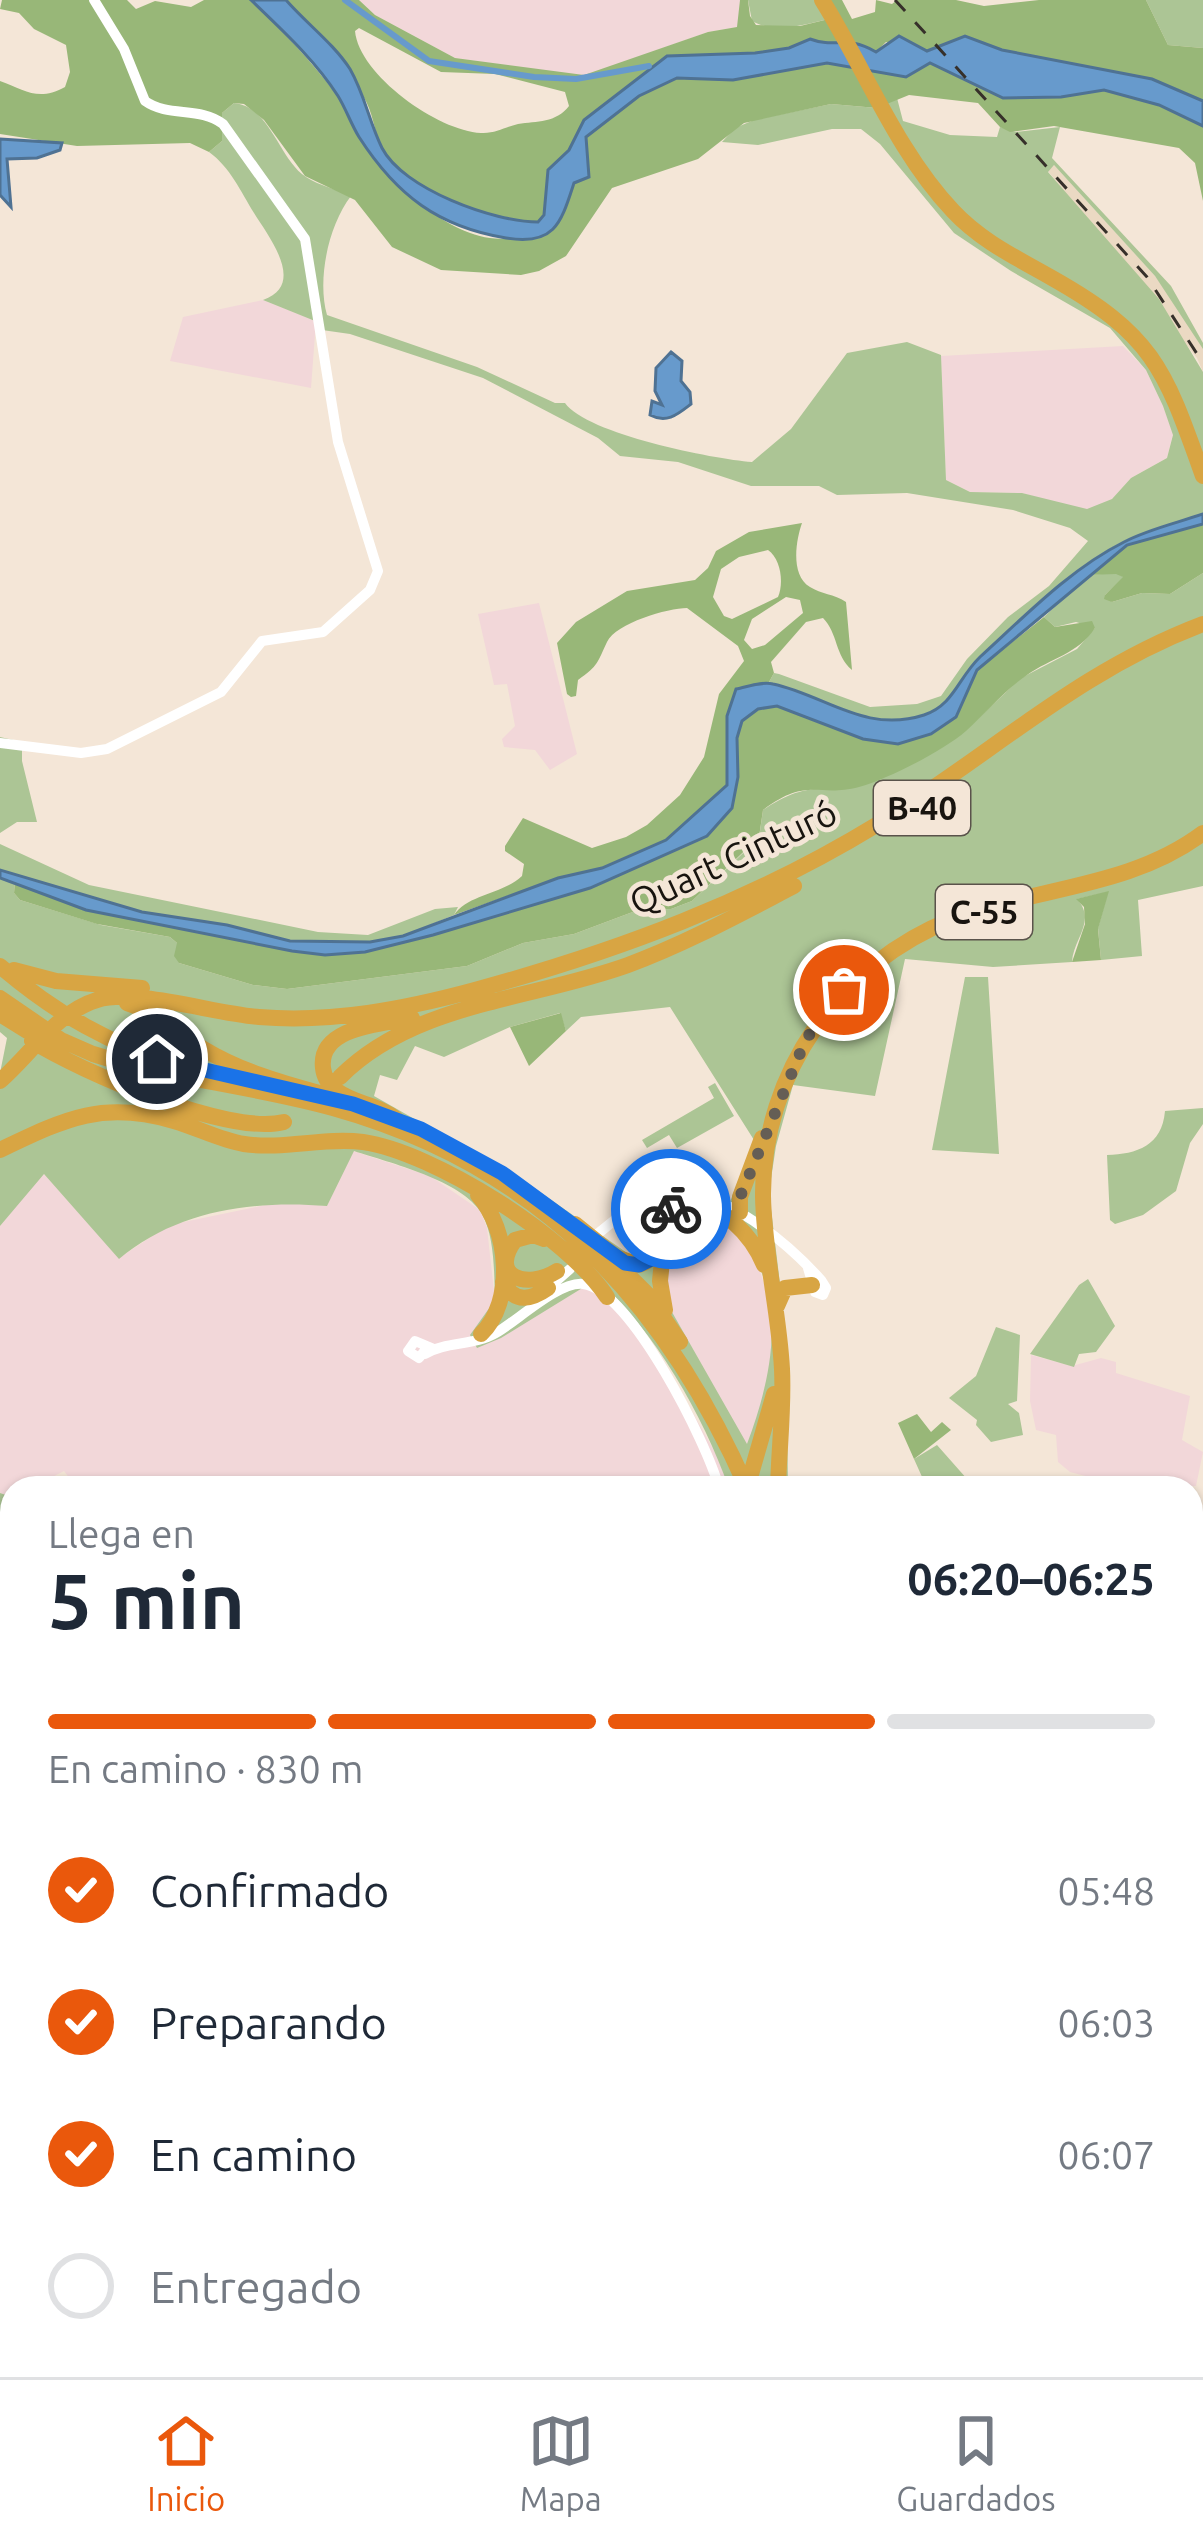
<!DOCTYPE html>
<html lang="es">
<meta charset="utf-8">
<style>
body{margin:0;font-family:Ubuntu,sans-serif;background:#f2f2f3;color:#1f2937;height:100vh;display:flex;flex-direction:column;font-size:45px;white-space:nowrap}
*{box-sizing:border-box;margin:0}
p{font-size:39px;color:#747a83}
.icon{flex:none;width:66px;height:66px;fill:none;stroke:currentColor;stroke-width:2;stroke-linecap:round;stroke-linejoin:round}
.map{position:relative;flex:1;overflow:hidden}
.drawer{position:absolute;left:0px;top:1476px;width:1203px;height:903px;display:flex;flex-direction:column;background:#fff;border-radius:36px 36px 0 0;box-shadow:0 3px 9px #0004}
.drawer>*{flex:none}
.pin{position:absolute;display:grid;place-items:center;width:102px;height:102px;color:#fff;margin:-51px;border:6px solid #fff;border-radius:50%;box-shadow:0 3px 12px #0007}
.courier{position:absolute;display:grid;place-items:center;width:120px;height:120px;margin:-60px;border:9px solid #1a73e8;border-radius:50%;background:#fff;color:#222;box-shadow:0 3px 15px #0007}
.head em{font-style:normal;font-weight:600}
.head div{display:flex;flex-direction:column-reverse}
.head{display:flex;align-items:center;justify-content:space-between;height:204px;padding:0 48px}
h1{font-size:78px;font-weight:600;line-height:90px}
.bar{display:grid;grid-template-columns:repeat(4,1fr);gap:18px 12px;align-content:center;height:144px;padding:0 48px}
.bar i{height:15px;border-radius:9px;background:#e0e1e3}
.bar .active{background:#ea580c}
.bar p{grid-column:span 4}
ol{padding:0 48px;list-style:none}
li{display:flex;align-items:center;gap:36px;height:132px}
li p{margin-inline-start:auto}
li .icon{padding:12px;border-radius:50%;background:#ea580c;color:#fff;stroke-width:4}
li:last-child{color:#747a83}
li i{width:66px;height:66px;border:6px solid #e0e1e3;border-radius:50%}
.menu{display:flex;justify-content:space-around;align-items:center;height:168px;border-top:3px solid #e0e1e3;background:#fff;font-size:33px;color:#747a83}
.menu a{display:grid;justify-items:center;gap:6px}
.menu .active{color:#ea580c}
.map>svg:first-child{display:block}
.built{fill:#ebd9c3}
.industrial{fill:#f2d7d9}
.green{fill:#acc595;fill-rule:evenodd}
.forest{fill:#98b778;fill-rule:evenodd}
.water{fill:#679acc;stroke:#4f7293;stroke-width:3}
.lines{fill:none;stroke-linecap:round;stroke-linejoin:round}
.stream{stroke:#4f7293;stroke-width:3}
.canal{stroke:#679acc;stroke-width:6}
.secondary{stroke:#fff;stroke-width:10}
.highway{stroke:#d8a543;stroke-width:16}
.rail{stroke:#36302a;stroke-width:3;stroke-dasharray:15 15;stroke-linecap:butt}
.done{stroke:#655e55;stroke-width:12;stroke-dasharray:0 21.6}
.route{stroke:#1a73e8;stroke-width:15}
.labels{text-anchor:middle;stroke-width:10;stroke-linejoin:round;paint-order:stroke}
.shield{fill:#f4e6d7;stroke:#5a534b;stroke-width:3}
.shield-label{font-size:33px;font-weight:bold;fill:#18140f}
.street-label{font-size:36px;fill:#18140f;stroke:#f4e6d7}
</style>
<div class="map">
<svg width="1203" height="2377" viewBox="0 0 1203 2377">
<rect width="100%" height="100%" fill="#f4e6d7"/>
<path class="built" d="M 1054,165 L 1155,276 L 1181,313 L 1203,348 L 1203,372 L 1197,358 L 1048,171 Z"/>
<path class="industrial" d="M 359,0 L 740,0 L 738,27 L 708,32 L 584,76 L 455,58 L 375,15 Z
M 263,300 L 316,321 L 311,388 L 170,361 L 183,317 Z
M 1123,346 L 1146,370 L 1163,406 L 1173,434 L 1167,458 L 1131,478 L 1112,499 L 1090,509 L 1076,509 L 1022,493 L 970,492 L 946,480 L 941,356 Z
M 539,603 L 577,754 L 550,770 L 535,750 L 504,747 L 502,739 L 515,726 L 507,684 L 494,685 L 478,614 Z
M 353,1151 L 430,1176 L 480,1210 L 487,1228 L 495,1300 L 572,1293 L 597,1279 L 662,1358 L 717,1456 L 729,1488 L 77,1488 L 64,1471 L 31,1488 L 12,1488 L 12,1497 L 0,1493 L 0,1226 L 34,1183 L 44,1174 L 119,1258 L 169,1225 L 280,1202 L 327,1206 Z
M 688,1200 L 729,1223 L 757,1262 L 768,1296 L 772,1353 L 764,1399 L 747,1446 L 664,1298 L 668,1231 Z
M 1031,1355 L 1072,1366 L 1101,1358 L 1116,1362 L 1116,1373 L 1190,1396 L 1182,1440 L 1203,1452 L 1196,1486 L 1132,1488 L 1070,1472 L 1058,1462 L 1056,1435 L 1036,1430 L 1030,1401 Z
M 717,2367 L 1167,2367 L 1172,2377 L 758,2377 Z"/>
<path class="green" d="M 748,0 L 830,0 L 837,17 C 810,23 776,35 752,21 Z
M 1146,0 L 1203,0 L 1203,48 L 1168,45 Z
M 897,98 L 903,121 L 950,135 L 997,137 L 1000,127 L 1016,132 L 1060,127 L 1052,158 L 1171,286 L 1203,343 L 1203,349 L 1155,276 L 1054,165 L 1048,172 L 1159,299 L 1203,372 L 1203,514 C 1180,522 1156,528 1133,537 C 1079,560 1018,620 975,662 C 957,680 954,704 927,714 C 875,733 817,702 769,682 L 774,673 L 779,674 L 870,707 L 917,704 L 941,696 L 967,659 L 1008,617 L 1049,586 L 1088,541 L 1070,528 L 1013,510 L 907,493 L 837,495 L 819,486 L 751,486 L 678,462 L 620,456 L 598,438 L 483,378 L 350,334 L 315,329 L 315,321 L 263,300 C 307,285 269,237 254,213 C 241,192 230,167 209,152 L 222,141 L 222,113 L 234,103 C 271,107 278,158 306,177 C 319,186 337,189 351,196 C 328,226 317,280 327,315 L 477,367 L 555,403 L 565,403 C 587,434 713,459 752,462 L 791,429 L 847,353 L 907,342 L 941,355 L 946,480 L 970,492 L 1022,493 L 1087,509 L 1112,499 L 1131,478 L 1167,458 L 1173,435 L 1163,406 L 1146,370 L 1110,328 L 1011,271 L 954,233 L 880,144 L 861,129 L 832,129 L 758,145 L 722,142 L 735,128 L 754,120 L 831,104 L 877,108 Z
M 1116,573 L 1124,577 L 1105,595 L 1112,602 L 1142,593 L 1170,594 L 1203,573 L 1203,886 L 1138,900 L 1142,956 L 1101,960 L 1098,928 L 1108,892 L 1077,899 C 1097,921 1073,939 1072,962 L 993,967 L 905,959 L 875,1096 L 793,1085 L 776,1146 L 769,1192 L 786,1334 L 788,1488 L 729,1488 C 702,1413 656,1333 597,1279 L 501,1338 L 477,1348 L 470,1335 L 495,1300 C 494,1273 495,1238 482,1214 C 462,1180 390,1163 354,1151 L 327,1206 C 254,1200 177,1210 119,1259 L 44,1174 L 0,1226 L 0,1073 L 7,1038 L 0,1032 L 0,878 L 15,882 L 14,893 L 20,900 L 101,925 L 170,937 L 177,943 L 179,963 L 253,985 L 287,989 L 467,966 L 523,943 L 574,934 L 638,910 L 671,909 L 692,901 L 759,838 L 763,810 C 788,793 806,787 836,788 L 967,729 L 1021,678 L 1077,649 L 1095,628 L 1076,622 L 1055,627 L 1044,617 L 1088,575 ZM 670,1007 L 754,1140 L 723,1220 C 735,1234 751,1249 759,1266 C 784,1323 768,1388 747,1444 L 664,1298 L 660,1255 L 640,1262 L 527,1183 L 374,1096 L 380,1075 L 397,1080 L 415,1046 L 444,1057 L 510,1027 L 560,1013 L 566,1031 L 581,1017 Z
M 0,737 L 22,742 L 22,761 L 37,822 L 17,822 L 0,833 Z
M 0,844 L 89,885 L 318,932 L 368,935 L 435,909 L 458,907 L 454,915 L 403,936 L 370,942 L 290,941 L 227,925 L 142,912 L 0,870 Z
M 965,977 L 988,977 L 999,1154 L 932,1150 Z
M 715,1083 L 734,1116 L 677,1148 L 669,1135 L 647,1148 L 642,1140 L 714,1098 L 708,1087 Z
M 1203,1108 L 1203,1124 L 1190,1143 L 1176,1191 L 1143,1215 L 1115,1224 L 1110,1220 L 1107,1155 C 1137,1154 1162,1146 1165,1111 Z
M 1088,1279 L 1115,1326 L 1096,1352 L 1079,1354 L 1074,1367 L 1030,1354 L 1079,1285 Z
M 996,1327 L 1020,1335 L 1017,1401 L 1008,1404 L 1019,1413 L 1023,1435 L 991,1442 L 976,1425 L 977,1420 L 949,1398 L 976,1376 Z
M 937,1445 L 975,1488 L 927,1488 L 914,1459 Z
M 0,1493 L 12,1497 L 12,1602 L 0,1598 Z"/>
<path class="forest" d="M 2,0 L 127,0 L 136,9 L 155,1 L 191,7 L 204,0 L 251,0 C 280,29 308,57 333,90 C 344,104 350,123 360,138 C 391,185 475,267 534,229 C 559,213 564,212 574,183 L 589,177 L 586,137 L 639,96 L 677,78 L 733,80 L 827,63 L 905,77 L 930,63 L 1061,97 L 1103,90 L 1128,94 L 1190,117 L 1203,126 L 1203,201 L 1195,163 L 1179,148 L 1054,126 L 1010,132 L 1000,127 L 978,103 L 909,95 L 877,108 L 831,104 L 744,123 L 698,159 L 612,188 L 566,256 L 539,271 L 521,275 L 441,270 L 392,247 L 355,200 L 305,176 L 264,120 L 244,104 L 234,103 L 222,113 L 222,141 L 209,152 L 190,143 L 77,146 L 0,134 L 0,81 C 25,90 38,102 65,87 L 70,72 L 66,45 L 34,29 L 19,13 L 0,9 Z
M 286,0 L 359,0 L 375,15 L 455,58 L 584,75 L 708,32 L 737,27 L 740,0 L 748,0 L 750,16 L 756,25 L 800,26 L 837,17 L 830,0 L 842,0 L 852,19 L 875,12 L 876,0 L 892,4 L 897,0 L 956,0 L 984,6 L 1039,0 L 1146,0 L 1168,45 L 1203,48 L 1203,101 L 1152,79 L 1002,50 L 965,36 L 927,51 L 886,42 L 876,52 C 845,34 837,50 810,39 L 789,48 L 755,53 L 668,56 L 584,120 L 569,150 L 548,170 L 544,215 L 539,222 C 494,222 404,189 382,148 C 374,132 373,111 363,96 C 340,62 312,31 286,0 ZM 359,28 L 441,72 L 495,74 L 565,92 L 569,106 C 556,123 537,121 518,124 C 505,127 495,134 481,133 C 438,131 359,75 355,31 Z
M 802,523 C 796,540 790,575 810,587 C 821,594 834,594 846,602 L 852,670 C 835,656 838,633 823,618 L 806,622 L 771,662 L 774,673 L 769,682 L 736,689 L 727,784 L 666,840 L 602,868 L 558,878 L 454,915 C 468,894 503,894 522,876 L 524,864 L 505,851 L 505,846 L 523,818 L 592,848 L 626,837 L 647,825 L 680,795 L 704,757 L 719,694 L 744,661 L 738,646 L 687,608 C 668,608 616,623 607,642 C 597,663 599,665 578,680 L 576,696 L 571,697 L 567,694 L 557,643 L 576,622 L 627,591 L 695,580 L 708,568 L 716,551 L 749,532 ZM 768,550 C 781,559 784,583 778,597 L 732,619 L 724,616 L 713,597 L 721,569 L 739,557 ZM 786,597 L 800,600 L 803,613 L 765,645 L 752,649 L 744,640 L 752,619 Z
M 1203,524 L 1203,573 L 1170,594 L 1142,593 L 1112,602 L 1104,599 L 1105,595 L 1123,577 L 1116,574 L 1088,575 L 1127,545 Z
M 1044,617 L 1055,627 L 1092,621 L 1095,628 C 1078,654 1051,658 1027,675 C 1004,691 986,713 966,731 C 943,751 888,779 859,787 C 817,798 809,776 763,810 L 759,837 L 692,901 L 671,909 L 638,910 L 574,934 L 523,943 L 467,966 L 287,989 L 253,985 L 179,963 L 174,956 L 177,943 L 170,937 L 97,924 L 20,900 L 14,893 L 15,882 L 86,910 L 291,951 L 433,935 L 590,888 L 707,836 L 738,777 L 737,738 L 742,721 L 758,709 L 776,706 L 863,739 L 898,743 L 930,734 L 956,717 L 977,670 Z
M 1109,891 L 1098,929 L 1101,960 L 1072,962 L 1085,924 L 1084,907 L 1076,899 Z
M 561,1013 L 566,1031 L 529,1066 L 510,1027 Z
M 917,1414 L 931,1432 L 942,1422 L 951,1430 L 914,1459 L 898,1423 Z
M 0,1598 L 12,1602 L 12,1670 L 0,1685 L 12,1725 L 12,1887 L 0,1887 Z
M 162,2367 L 296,2367 L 245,2377 L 166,2377 L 167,2370 Z
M 342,2367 L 563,2367 L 577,2377 L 369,2377 Z"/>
<path class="water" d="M 251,0 L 286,0 C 306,23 334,44 350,69 C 365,95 369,122 382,148 C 403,189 494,222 538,222 L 544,215 L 548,170 L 569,150 L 584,120 L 667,56 L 755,53 L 789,48 L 810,39 C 837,49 845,34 876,52 L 899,36 L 927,51 L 965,36 L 1002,50 L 1152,79 L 1203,101 L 1203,126 L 1159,105 L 1104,90 L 1061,97 L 1003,98 L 930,63 L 906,77 L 827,63 L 733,80 L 677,78 L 639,96 L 586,137 L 589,177 L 574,183 C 561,223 555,246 506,238 C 439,227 397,196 359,137 C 351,124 346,109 338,96 C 315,60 282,30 251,0 Z
M 0,139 L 62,143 L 60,150 L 37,158 L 7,159 L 11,207 L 0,195 Z
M 671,352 L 682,361 L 681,381 L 690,392 L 691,404 C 678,414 667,424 650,415 L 652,401 L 662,405 L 655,391 L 656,368 Z
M 1203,514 L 1203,524 L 1127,545 L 977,670 L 956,717 L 931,734 L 898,744 L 863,739 L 777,706 L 758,709 L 742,721 L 737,738 L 738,777 L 732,808 L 707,836 L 590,888 L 433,935 L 365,952 L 325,955 L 292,951 L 86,910 L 0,878 L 0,870 L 142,912 L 227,925 L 290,941 L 370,942 L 403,936 L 558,878 L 602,868 L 666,840 L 727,785 L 727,716 L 736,689 C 747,687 762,681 773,684 C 825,695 865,734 924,715 C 954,705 958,678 980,657 C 1024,617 1070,569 1124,542 C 1149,529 1177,523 1203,514 Z"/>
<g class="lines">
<path class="stream" d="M 0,1621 L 12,1625
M 1191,1745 L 1203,1732
M 0,2259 L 12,2254
M 373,2367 L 390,2377"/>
<path class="canal" d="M 345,0 L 429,61 L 534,77 L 576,79 L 649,66"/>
<path class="secondary" d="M 0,743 L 81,753 L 107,749 L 221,692 L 262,641 L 323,632 L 370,590 L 378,571 L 338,442 L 305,239 L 223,124 C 199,106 169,118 145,101 L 124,49 L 94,0
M 669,1183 C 676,1194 677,1207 664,1215 L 653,1214 L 643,1197 L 650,1178 L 661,1177 L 691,1189
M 708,1196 C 753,1216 789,1244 821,1280 L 826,1288 L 823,1295 L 815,1292 L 808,1268
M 595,1236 L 643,1197
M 545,1291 L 570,1269
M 426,1349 L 419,1358 L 408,1351 L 415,1341 L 434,1349
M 425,1354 C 446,1341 474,1346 496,1333 C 517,1321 559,1281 583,1284 C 630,1289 708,1445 719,1488"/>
<path class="highway" d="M 822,0 C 865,69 897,152 953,211 C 981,241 1017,258 1052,278 C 1155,336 1165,370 1203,476
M 0,966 C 55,1013 112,1046 182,1066
M 14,970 L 56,981 L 142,988
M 0,998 L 61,1040 L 93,1054 C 172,1079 254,1086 333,1108 C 538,1165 663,1298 747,1488
M 127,1003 C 156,1012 176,1033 202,1048 C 238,1070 278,1082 319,1093
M 0,1014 L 45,1042
M 32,1041 C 82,1072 228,1136 284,1122
M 340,1077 C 415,1002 532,1000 628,965 C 685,944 740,914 794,886
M 0,1081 C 31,1054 57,1012 97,1000 C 136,988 215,1014 259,1017 C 332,1023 405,1009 475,990 C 618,951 752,901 878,824 C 991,755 1076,672 1203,624
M 396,1119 C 379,1105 355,1104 337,1091 C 329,1085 324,1077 323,1068 C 318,1026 384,1024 412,1018
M 0,1150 C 65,1119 102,1100 174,1121 C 198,1128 220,1140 244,1144 C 284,1150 323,1137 363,1142 C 433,1152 568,1237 607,1297
M 682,1192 C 718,1206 749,1228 764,1265
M 478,1195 C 509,1230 515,1301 481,1334
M 740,1212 L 740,1197 L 762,1138
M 575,1224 L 616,1257 L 639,1265 C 662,1257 662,1234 653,1214
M 544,1239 L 533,1235 L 515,1240 C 488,1277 527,1290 557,1271
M 664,1241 L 660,1281 L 665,1310
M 617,1264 L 648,1295 L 680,1342
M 503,1282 C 515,1304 531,1300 548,1288
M 777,1306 L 785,1288 L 812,1285
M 747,1488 L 774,1394
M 778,1488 C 779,1448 784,1408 782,1369 C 779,1311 764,1254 763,1196 C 762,1073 840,963 953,919 C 1036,887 1130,888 1203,833
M 1191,2337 L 1203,2359
M 1173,2367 L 1178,2377"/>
<path class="rail" d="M 895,0 L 1147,277 L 1203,363"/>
</g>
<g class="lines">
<path class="done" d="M 671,1209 L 675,1197 L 669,1183 L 726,1204 L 740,1197 L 806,1039 L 844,990"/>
<path class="route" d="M 157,1059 L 353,1104 L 421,1129 L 502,1173 L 625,1263 L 639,1265 L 651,1259 L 658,1239 L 653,1214 L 664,1215 L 671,1209"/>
</g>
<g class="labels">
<g class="shield">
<rect x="874" y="781" width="96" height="54" rx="9"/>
<rect x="936" y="885" width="96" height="54" rx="9"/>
</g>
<g class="shield-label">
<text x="922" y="820">B-40</text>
<text x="984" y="924">C-55</text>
</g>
<g class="street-label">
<text transform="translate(733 857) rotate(-25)" y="13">Quart Cinturó</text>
</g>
</g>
</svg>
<div class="pin" style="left:844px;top:990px;background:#ea580c"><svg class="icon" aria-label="bag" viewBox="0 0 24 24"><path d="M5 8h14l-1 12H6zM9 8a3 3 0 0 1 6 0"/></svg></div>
<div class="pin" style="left:157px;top:1059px;background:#1f2937"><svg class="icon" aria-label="home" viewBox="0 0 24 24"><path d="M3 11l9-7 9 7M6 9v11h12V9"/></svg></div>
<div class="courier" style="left:671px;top:1209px"><svg class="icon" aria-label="bike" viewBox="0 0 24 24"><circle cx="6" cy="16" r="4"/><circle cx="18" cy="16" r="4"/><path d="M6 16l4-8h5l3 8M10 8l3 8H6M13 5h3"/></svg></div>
<section class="drawer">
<div class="head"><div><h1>5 min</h1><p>Llega en</p></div><em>06:20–06:25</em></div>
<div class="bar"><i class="active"></i><i class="active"></i><i class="active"></i><i></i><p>En camino · 830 m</p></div>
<ol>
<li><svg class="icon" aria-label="check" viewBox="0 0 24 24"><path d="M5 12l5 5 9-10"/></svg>Confirmado<p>05:48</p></li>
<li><svg class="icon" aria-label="check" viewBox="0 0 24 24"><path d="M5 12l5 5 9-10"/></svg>Preparando<p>06:03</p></li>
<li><svg class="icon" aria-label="check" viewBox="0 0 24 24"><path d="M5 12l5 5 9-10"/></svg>En camino<p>06:07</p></li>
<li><i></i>Entregado</li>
</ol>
</section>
</div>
<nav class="menu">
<a class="active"><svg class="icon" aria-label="home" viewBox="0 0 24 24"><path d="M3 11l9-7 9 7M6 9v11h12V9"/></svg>Inicio</a>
<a><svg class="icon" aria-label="map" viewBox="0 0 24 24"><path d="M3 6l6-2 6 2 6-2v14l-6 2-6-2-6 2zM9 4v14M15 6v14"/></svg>Mapa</a>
<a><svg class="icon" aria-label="saved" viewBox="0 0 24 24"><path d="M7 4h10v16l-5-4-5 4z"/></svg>Guardados</a>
</nav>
